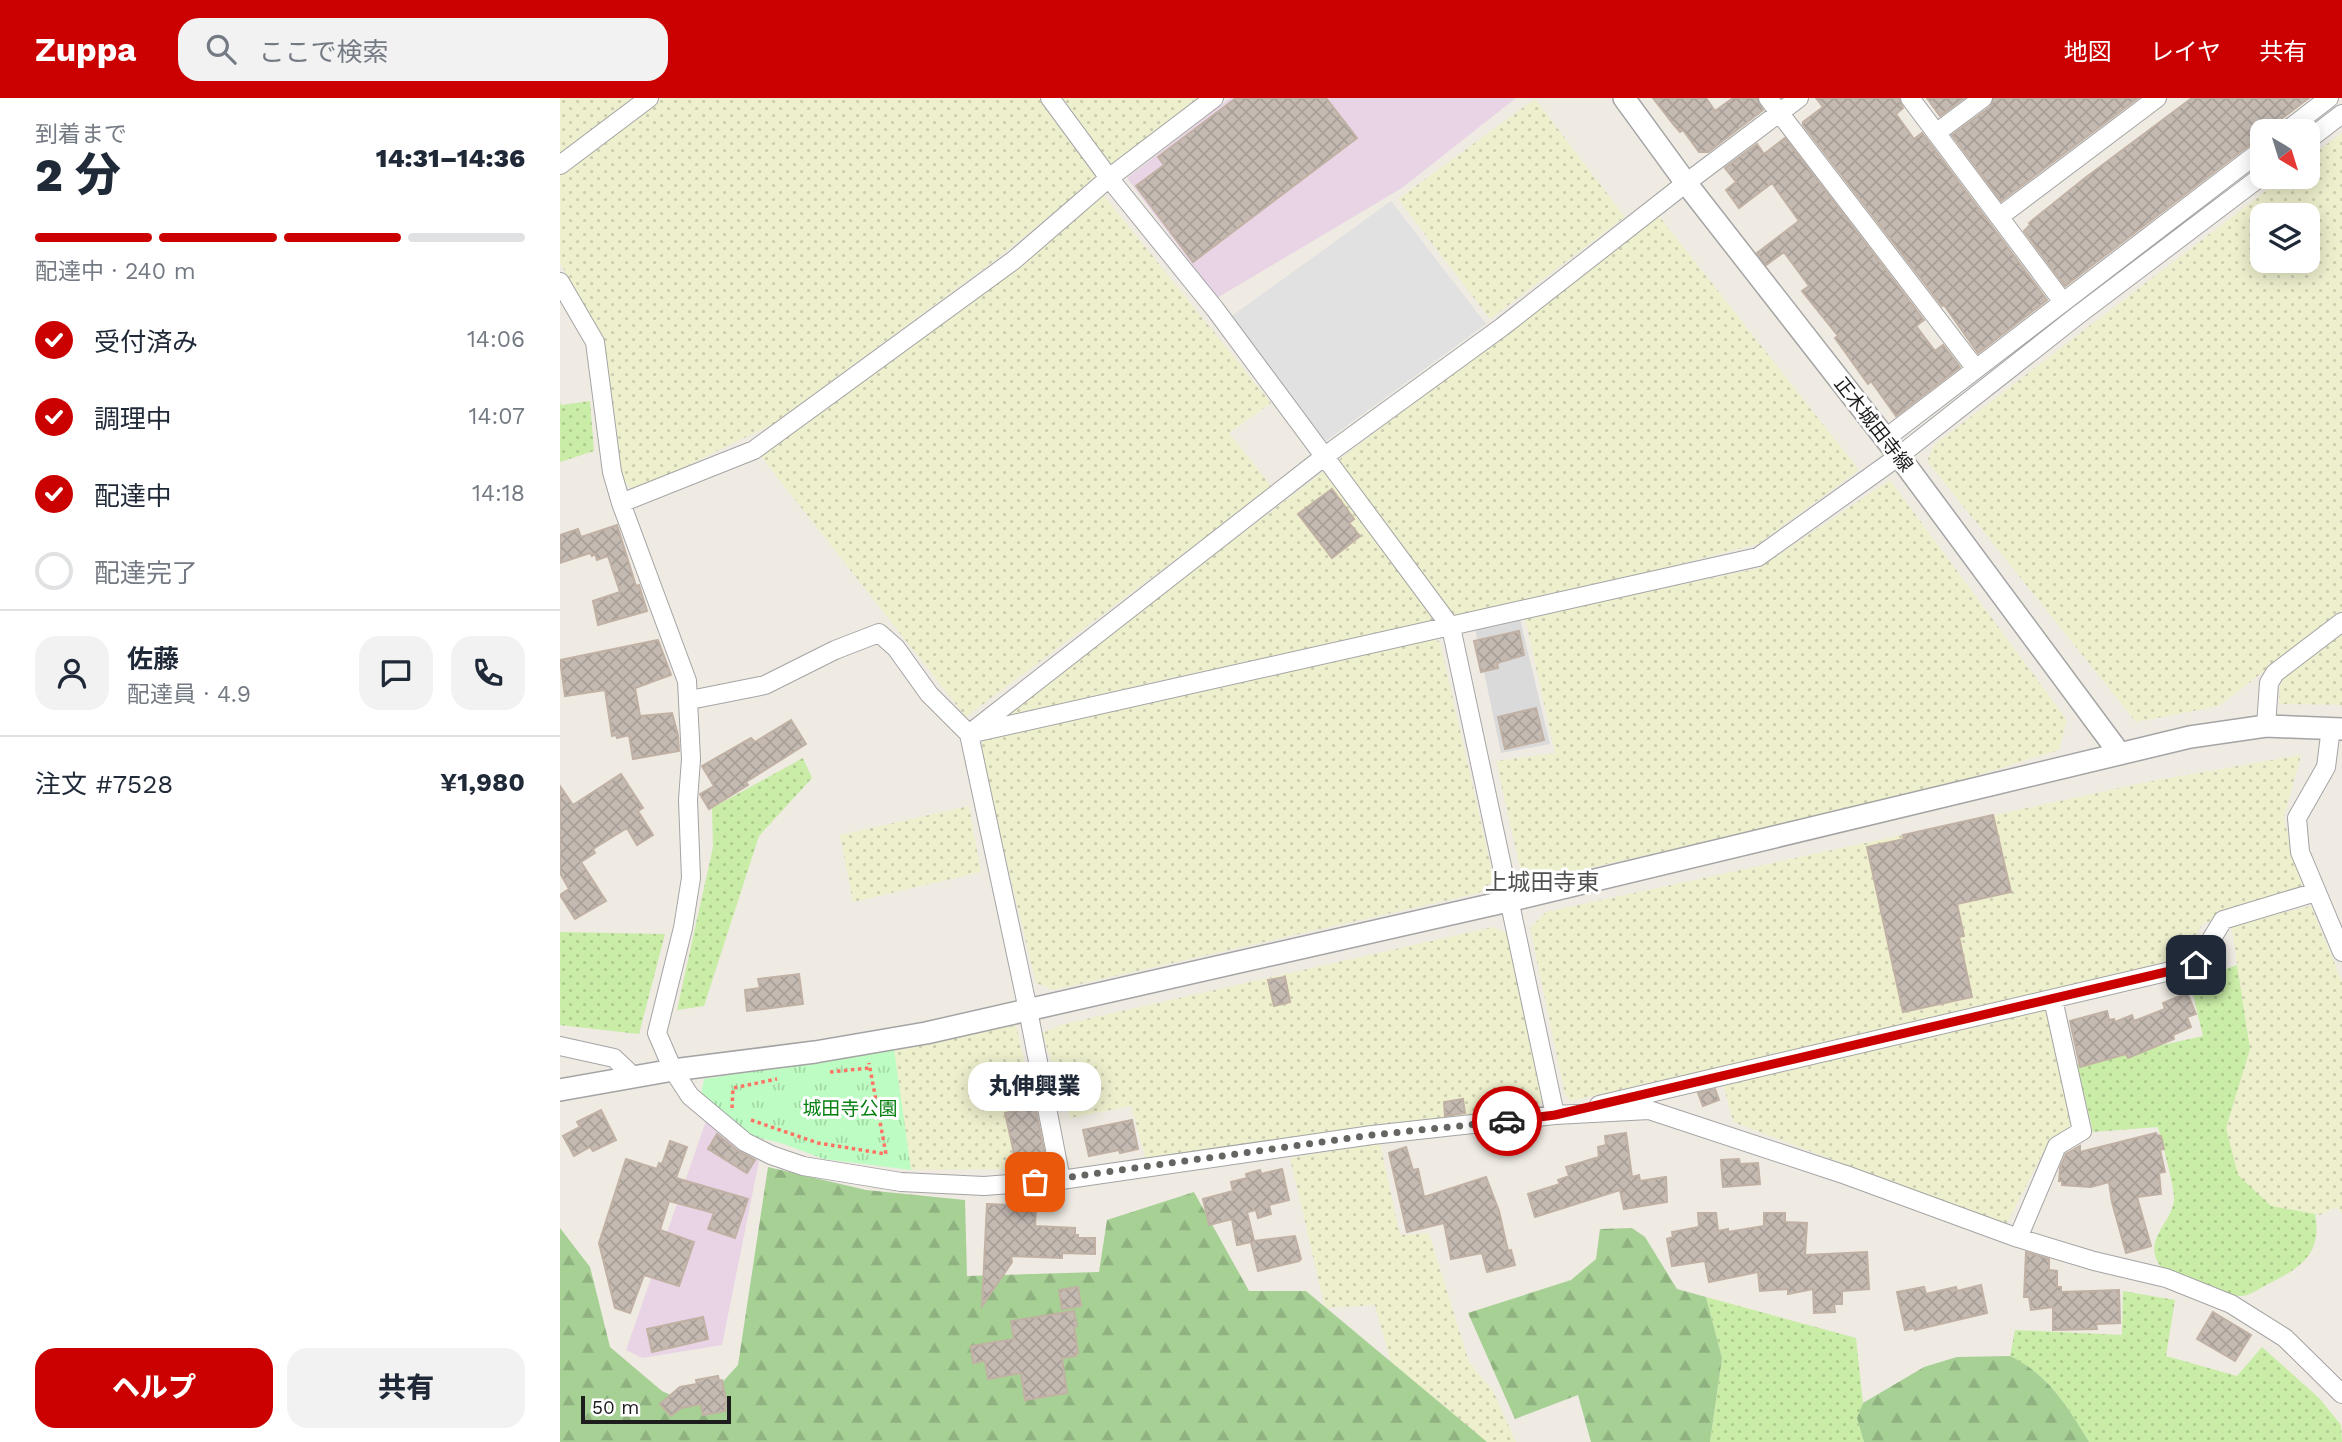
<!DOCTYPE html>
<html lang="ja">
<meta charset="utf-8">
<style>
body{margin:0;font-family:"Work Sans","Noto Sans JP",sans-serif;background:#f2f2f3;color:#1f2937;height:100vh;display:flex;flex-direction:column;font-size:26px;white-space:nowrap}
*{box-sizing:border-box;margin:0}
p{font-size:23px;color:#747a83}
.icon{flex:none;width:38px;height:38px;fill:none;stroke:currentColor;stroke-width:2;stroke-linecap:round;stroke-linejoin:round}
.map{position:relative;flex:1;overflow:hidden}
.side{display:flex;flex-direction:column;background:#fff;width:560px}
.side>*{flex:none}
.needle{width:46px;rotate:142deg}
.buttons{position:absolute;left:1690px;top:21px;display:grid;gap:14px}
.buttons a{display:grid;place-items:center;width:70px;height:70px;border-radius:14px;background:#fff;box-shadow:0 4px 18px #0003;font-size:35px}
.scale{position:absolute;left:21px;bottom:18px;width:150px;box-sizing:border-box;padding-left:7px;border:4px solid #1d1d1d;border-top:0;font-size:19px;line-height:24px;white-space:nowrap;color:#1d1d1d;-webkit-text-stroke:5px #fff;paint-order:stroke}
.pin{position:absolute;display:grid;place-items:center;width:60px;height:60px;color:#fff;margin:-30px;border-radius:14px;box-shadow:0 4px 10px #0006}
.courier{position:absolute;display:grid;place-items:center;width:70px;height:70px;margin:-35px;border:5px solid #cb0001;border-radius:50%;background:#fff;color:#222;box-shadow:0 2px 9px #0007}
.bubble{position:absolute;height:49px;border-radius:21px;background:#fff;box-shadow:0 4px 18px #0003;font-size:23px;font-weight:800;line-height:49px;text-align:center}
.summary em{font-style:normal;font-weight:800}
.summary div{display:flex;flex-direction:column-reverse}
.summary{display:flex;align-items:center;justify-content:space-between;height:119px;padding:0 35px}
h1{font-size:46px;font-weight:800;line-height:52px}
.bar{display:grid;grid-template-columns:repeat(4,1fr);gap:10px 7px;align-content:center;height:84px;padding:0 35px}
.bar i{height:9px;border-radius:5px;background:#e0e1e3}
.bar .current{background:#cb0001}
.bar p{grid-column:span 4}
.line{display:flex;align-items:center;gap:18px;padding:0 35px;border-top:2px solid #e0e1e3}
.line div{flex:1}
.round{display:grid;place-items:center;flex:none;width:74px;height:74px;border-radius:21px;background:#f2f2f3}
ol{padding:0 35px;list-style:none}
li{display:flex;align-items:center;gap:21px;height:77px}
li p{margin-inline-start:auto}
li .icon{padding:7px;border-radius:50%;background:#cb0001;color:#fff;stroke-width:4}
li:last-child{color:#747a83}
li i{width:38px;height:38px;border:4px solid #e0e1e3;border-radius:50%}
.action{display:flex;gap:14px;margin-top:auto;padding:14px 35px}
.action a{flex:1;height:80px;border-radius:21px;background:#cb0001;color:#fff;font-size:28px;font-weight:800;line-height:80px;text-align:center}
.action a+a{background:#f2f2f3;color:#1f2937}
header{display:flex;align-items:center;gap:42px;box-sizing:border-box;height:98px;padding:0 35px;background:#cb0001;color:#fff}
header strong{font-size:33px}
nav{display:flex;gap:38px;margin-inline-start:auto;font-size:24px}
.search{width:490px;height:63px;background:#f2f2f3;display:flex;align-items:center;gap:18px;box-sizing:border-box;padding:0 24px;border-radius:21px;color:#747a83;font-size:26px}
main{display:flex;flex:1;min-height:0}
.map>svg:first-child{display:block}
.residential{fill:#dbdada}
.industrial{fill:#e8d4e5}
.farmland{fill:url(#farmland-dots);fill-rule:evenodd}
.grass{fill:url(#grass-dots)}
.forest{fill:url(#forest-firs)}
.park{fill:url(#park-tufts)}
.parking{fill:#e1e1e1}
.building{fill:url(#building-cross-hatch);stroke:#c1b1a4;stroke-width:2}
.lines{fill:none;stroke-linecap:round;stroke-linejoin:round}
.minor-casing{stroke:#a4a4a4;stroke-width:20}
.tertiary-casing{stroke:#a4a4a4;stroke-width:24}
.path{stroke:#ff7364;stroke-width:3.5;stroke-dasharray:3.5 3.5;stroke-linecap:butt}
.minor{stroke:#fff;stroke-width:18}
.tertiary{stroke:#fff;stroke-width:21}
.done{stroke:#666562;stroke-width:7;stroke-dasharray:0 12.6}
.route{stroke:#cb0001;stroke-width:9}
.labels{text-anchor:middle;stroke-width:6;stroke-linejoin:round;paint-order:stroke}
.street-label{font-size:19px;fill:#1d1d1d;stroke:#fff}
.park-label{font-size:19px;fill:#068010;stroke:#fff}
.quarter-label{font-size:23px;fill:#505050;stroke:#fff}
</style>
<header>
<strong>Zuppa</strong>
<div class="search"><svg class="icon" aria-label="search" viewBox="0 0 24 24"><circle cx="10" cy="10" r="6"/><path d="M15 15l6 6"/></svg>ここで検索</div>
<nav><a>地図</a><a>レイヤ</a><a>共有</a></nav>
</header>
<main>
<section class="side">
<div class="summary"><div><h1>2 分</h1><p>到着まで</p></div><em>14:31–14:36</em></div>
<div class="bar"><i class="current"></i><i class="current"></i><i class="current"></i><i></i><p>配達中 · 240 m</p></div>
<ol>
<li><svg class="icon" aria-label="check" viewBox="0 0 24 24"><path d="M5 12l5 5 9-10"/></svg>受付済み<p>14:06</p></li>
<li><svg class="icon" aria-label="check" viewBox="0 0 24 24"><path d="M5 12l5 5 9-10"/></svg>調理中<p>14:07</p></li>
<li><svg class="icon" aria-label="check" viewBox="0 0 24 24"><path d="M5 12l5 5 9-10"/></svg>配達中<p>14:18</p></li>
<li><i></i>配達完了</li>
</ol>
<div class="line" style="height:126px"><a class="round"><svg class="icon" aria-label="person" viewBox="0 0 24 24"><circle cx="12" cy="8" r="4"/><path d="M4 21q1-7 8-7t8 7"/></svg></a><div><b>佐藤</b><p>配達員 · 4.9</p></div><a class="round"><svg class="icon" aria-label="chat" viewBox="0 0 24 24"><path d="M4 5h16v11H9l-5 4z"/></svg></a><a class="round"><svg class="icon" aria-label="phone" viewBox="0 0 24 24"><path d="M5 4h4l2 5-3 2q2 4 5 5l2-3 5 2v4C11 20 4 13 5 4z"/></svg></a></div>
<div class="line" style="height:91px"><div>注文 #7528</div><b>¥1,980</b></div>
<div class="action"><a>ヘルプ</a><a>共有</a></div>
</section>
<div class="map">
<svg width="1782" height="1344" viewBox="0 0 1782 1344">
<defs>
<pattern id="farmland-dots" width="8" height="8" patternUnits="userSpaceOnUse" patternTransform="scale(1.75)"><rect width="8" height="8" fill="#edefcd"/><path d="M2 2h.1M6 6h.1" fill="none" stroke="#cbccb0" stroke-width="1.8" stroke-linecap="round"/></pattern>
<pattern id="grass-dots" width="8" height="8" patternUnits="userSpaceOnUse" patternTransform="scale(1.75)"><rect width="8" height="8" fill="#c9eca6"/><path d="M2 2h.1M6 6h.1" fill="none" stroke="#acca8e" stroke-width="1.8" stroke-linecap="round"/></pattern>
<pattern id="forest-firs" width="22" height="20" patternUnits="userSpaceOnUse" patternTransform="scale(1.75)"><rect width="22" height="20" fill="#a7d095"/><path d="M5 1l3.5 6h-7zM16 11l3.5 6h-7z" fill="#8fb280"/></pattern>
<pattern id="park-tufts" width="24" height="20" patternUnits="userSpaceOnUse" patternTransform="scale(1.75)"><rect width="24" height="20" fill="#bdfcc2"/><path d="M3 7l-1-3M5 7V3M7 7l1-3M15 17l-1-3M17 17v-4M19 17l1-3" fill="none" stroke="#a2d8a6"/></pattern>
<pattern id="building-cross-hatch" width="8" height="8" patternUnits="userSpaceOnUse" patternTransform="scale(1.75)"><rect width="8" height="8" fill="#c4bab2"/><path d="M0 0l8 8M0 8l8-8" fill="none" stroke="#a89f99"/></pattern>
</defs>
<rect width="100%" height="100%" fill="#efebe3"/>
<path class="residential" d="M 960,521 L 990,646 L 941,655 L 915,531 Z"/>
<path class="industrial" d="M 670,0 L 956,0 L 842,90 L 657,200 L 567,80 Z
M 146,1023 L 199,1063 L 162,1247 L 82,1260 L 66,1252 Z"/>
<path class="farmland" d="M 0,0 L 79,0 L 0,60 Z
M 101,0 L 641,0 L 555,65 L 434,163 L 213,326 L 75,393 L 62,382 L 39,238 L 0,164 L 0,77 Z
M 975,1 L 1065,119 L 930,221 L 838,101 Z
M 1782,35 L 1782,513 L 1659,608 L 1576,624 L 1367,363 L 1374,347 L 1724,79 L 1748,79 L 1748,60 ZM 1703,117 L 1748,117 L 1748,163 L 1703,163 Z
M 542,95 L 711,305 L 669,335 L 712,389 L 406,619 L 199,356 Z
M 1099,118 L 1299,372 L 1198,446 L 957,508 L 621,578 L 441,619 Z
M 1330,382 L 1507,622 L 1499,652 L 1377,690 L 973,783 L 962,779 L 936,663 L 995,655 L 965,520 L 1199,470 Z
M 1782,534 L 1782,607 L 1719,606 L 1720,589 L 1724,578 Z
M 874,540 L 880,544 L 934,782 L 919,795 L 493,892 L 476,885 L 419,651 L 424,642 L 670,584 Z
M 1741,657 L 1724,719 L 1730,748 L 1743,786 L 1731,796 L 1642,826 L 1628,858 L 1502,890 L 1465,901 L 1011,1003 L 1005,997 L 970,830 L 986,814 L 1592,683 Z
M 409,708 L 421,774 L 293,804 L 280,737 Z
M 1751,808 L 1782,883 L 1782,1116 L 1777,1109 L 1760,1117 L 1711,1108 L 1678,1077 L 1666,1030 L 1690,951 L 1671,826 Z
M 933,829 L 947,835 L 985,1003 L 973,1010 L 586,1062 L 571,1008 L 510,1020 L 482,935 L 500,927 Z
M 1488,908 L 1513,1030 L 1488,1045 L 1446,1127 L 1173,1024 L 1162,982 Z
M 456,927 L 490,1071 L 351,1072 L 334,951 Z
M 820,1045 L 840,1137 L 869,1135 L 909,1264 L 933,1293 L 956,1344 L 853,1344 L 815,1207 L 765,1210 L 730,1060 Z"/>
<path class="grass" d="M 0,302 L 1,307 L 30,303 L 34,353 L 0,364 Z
M 243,660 L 252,680 L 199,738 L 144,908 L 117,912 L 153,749 L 152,710 Z
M 0,834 L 105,836 L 79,936 L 0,927 Z
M 1677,867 L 1690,951 L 1666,1030 L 1678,1077 L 1711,1108 L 1755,1116 C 1763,1157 1739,1171 1706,1187 C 1699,1191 1690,1197 1682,1198 C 1664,1198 1648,1190 1631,1184 C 1620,1180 1606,1176 1599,1166 C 1583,1142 1612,1124 1614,1102 C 1615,1089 1602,1045 1598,1029 L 1533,1034 L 1517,966 L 1643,938 L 1630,884 Z
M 1563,1193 L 1615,1202 L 1606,1258 L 1677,1278 L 1702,1249 L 1759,1300 L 1781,1327 L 1782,1344 L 1529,1344 C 1508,1309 1488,1276 1450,1258 L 1455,1232 L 1562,1237 Z
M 1146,1199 L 1296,1240 L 1303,1305 L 1297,1320 L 1304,1344 L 1150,1344 L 1162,1260 Z"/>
<path class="forest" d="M 208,1069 L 306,1092 L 405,1102 L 407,1178 L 539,1174 L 547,1122 L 634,1094 L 689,1193 L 746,1193 L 927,1344 L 0,1344 L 0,1130 L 30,1169 L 50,1249 L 102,1293 L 130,1306 L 157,1290 L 178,1267 Z
M 1072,1130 L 1085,1139 L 1117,1191 L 1146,1199 L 1162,1260 L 1150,1344 L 1031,1344 L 1018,1297 L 955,1321 L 908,1215 L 1011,1182 L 1036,1161 L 1040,1131 Z
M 1450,1258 C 1488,1276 1508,1309 1529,1344 L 1304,1344 L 1297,1320 L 1303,1305 L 1364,1269 L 1397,1259 Z"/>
<path class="park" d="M 334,951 L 351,1072 L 264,1061 L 221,1045 L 191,1038 L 141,996 L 144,981 Z"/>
<path class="parking" d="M 831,103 L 926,226 L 766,343 L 669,220 Z"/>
<path class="building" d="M 676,0 L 766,0 L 797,40 L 633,164 L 576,88 L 604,67 L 598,59 Z
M 1093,0 L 1146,0 L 1155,13 L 1173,0 L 1197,0 L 1203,12 L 1148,54 L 1139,54 L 1123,32 L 1120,34 L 1114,27 Z
M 1256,0 L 1339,0 L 1343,10 L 1336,16 L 1354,41 L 1362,35 L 1487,202 L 1418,255 L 1384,207 L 1382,208 L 1243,27 L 1243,24 L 1263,9 Z
M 1367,0 L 1404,0 L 1380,18 Z
M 1434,0 L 1578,0 L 1441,103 L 1392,37 L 1430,9 Z
M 1632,0 L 1749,0 L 1717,24 L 1715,33 L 1703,33 L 1703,40 L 1696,42 L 1505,188 L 1464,133 L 1470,127 L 1469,125 L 1525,80 Z
M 1225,40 L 1364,222 L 1356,228 L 1375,253 L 1383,247 L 1400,269 L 1336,318 L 1311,283 L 1308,286 L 1275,240 L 1278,238 L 1242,193 L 1249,188 L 1224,154 L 1206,167 L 1197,155 L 1239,123 L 1212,85 L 1179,110 L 1166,92 L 1176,84 L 1165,70 L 1197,46 L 1204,56 Z
M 772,391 L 794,421 L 789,425 L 800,438 L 772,460 L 738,416 Z
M 57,427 L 76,488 L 79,487 L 87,513 L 38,527 L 33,503 L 60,494 L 48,458 L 37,462 L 35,456 L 32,458 L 30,455 L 0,465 L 0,437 L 18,431 L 21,439 Z
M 959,533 L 964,557 L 937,565 L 938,570 L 921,574 L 914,543 Z
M 98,542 L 111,577 L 75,590 L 80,618 L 112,615 L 118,637 L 119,653 L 73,661 L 69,637 L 57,640 L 56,637 L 52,638 L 45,592 L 5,598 L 0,562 Z
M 976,610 L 984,642 L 945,651 L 938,619 Z
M 231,622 L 246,646 L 186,684 L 188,687 L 149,711 L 140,696 L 154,688 L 142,668 L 191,640 L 195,644 Z
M 61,676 L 83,710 L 78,713 L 93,737 L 77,747 L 67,730 L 33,751 L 35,755 L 21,764 L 46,803 L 15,821 L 0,797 L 9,791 L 0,775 L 0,688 L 13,707 Z
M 1433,717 L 1451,794 L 1397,806 L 1404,838 L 1399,839 L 1412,899 L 1343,914 L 1307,749 L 1344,741 L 1343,737 Z
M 239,876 L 243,906 L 187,913 L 185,892 L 200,890 L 198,881 Z
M 725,879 L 730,904 L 714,908 L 708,882 Z
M 1627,895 L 1636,916 L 1627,919 L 1631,929 L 1613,937 L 1614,941 L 1568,960 L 1566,956 L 1520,969 L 1510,923 L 1547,913 L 1549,922 L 1554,921 L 1555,924 L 1572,917 L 1574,923 L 1605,911 L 1603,905 Z
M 1155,991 L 1159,1002 L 1143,1008 L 1138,995 Z
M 903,1001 L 905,1015 L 885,1018 L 884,1004 Z
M 475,1008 L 485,1057 L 456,1064 L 445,1015 Z
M 41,1012 L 56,1042 L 33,1053 L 30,1049 L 14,1058 L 3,1038 L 20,1029 L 17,1024 Z
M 572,1022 L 578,1051 L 560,1055 L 559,1052 L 529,1058 L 523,1032 Z
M 1066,1035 L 1072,1079 L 1079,1077 L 1080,1083 L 1106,1079 L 1107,1104 L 1064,1111 L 1060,1092 L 975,1119 L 968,1096 L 1000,1086 L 998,1082 L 1009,1078 L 1006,1069 L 1039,1059 L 1038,1049 L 1046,1047 L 1045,1038 Z
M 1596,1035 L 1597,1037 L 1601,1038 L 1604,1051 L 1600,1052 L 1605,1074 L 1599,1075 L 1601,1096 L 1577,1099 L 1591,1148 L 1566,1155 L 1552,1104 L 1549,1084 L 1531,1089 L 1502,1087 L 1502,1083 L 1499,1083 L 1500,1070 L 1506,1056 L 1520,1048 L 1520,1054 Z
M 157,1036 L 178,1053 L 195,1062 L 187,1075 L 148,1051 Z
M 110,1043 L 127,1049 L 116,1080 L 188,1101 L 175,1140 L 148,1131 L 154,1115 L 109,1103 L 100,1132 L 134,1144 L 119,1188 L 84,1177 L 70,1215 L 55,1210 L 39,1145 L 66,1061 L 97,1071 L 99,1065 L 102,1066 Z
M 846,1049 L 853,1072 L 858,1071 L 864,1099 L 926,1079 L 939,1113 L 948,1153 L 951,1152 L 955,1167 L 927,1174 L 922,1155 L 891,1161 L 884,1125 L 847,1134 L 829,1055 Z
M 1179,1061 L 1180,1066 L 1198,1065 L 1200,1086 L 1163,1089 L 1161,1062 Z
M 722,1071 L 729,1102 L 709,1107 L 711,1116 L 698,1120 L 696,1112 L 687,1114 L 694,1143 L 735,1138 L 741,1161 L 739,1163 L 698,1173 L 691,1144 L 677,1147 L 672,1121 L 649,1127 L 643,1101 L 673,1093 L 671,1084 L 687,1080 L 686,1076 L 700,1072 L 701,1076 Z
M 427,1106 L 476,1108 L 475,1128 L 515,1130 L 515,1137 L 518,1137 L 518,1140 L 535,1140 L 535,1156 L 502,1155 L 502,1160 L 451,1158 L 452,1164 L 422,1208 Z
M 1138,1115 L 1156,1115 L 1158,1133 L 1168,1131 L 1168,1134 L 1204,1128 L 1204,1115 L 1225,1115 L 1225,1124 L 1247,1125 L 1245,1157 L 1307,1154 L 1309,1191 L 1282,1193 L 1282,1206 L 1274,1206 L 1275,1214 L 1254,1215 L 1253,1191 L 1228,1196 L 1228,1191 L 1200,1193 L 1198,1174 L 1149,1184 L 1145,1163 L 1112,1168 L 1107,1141 L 1113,1139 L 1112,1134 L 1139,1129 Z
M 1466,1154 L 1489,1161 L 1489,1172 L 1497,1173 L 1497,1189 L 1501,1189 L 1501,1194 L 1559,1192 L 1560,1225 L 1536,1226 L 1537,1231 L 1493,1232 L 1493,1209 L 1471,1212 L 1469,1199 L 1464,1199 Z
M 1421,1187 L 1427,1215 L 1355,1232 L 1355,1230 L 1345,1232 L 1337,1194 L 1364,1189 L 1366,1196 L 1396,1189 L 1397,1193 Z
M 518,1189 L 521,1208 L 502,1211 L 499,1192 Z
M 514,1213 L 517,1228 L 514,1229 L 518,1255 L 515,1255 L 516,1258 L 502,1260 L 507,1295 L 465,1302 L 461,1275 L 428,1281 L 425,1263 L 413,1265 L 411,1248 L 454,1241 L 451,1223 Z
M 1653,1214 L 1691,1237 L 1675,1263 L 1637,1241 Z
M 143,1219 L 148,1241 L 92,1254 L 87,1231 Z
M 158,1278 L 159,1283 L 162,1282 L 167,1308 L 165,1308 L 165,1313 L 143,1317 L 141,1306 L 121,1310 L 111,1318 L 100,1306 L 120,1289 L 137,1286 L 136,1282 Z"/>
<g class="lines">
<g class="minor-casing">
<path id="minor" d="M 490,0 L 549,80 L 655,211 L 891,529 L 995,1017
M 1208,0 L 1416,271
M 1350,0 L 1503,204
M 1726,33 L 1769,0
M 1376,35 L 1423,0
M 1748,42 L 1782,16
M 0,67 L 89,0
M 1439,119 L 1597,0
M 0,184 L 35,244 L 52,374 L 61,405 L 127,583 L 131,661 L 128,702 L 131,780 L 123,830 L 97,935 L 113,972 L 130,998 L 185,1044 L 211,1057 L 243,1068 L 341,1084 L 424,1088 L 501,1082 L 812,1037 L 995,1017 L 1089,1012 L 1286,1077 L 1458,1140 L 1534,1163 L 1606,1180 L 1671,1206 L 1725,1240 L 1782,1296
M 1326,340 L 1703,51
M 61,405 L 194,352 L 454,162 L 549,80 L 654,0
M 130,602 L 205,587 L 275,552 L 319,535 L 336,550 L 369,596 L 409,636 L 468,912 L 501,1082
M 1706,628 L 1709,585 L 1715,575 L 1782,524
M 1771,630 L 1766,669 L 1737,720 L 1740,754 L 1782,854
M 414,632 L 765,358 L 942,229 L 1126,85 L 1239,0
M 409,636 L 1198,459 L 1339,358 L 1518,217 L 1703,77
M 0,948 L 54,960 L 74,979
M 1039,1007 L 1636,867 L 1663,822 L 1756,794
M 1458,1140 L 1497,1048 L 1522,1033 L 1493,901"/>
</g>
<g class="tertiary-casing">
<path id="tertiary" d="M 1064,0 L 1126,85 L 1339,358 L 1560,656
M 0,992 L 113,972 L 255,954 L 366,935 L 948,803 L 1630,639 L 1706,628 L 1782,631"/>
</g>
<path class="path" d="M 270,974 L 309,970
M 172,1010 L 173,990 L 217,981
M 191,1022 L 258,1045 L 326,1056 L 309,965"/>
<use href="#minor" class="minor"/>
<use href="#tertiary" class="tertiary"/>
</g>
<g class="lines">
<path class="done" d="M 475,1084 L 812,1037 L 947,1023"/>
<path class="route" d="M 947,1023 L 995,1017 L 1636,867"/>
</g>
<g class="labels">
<g class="street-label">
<text transform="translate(1314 326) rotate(52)" y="7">正木城田寺線</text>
</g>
<g class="park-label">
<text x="290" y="1017">城田寺公園</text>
</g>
<g class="quarter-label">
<text x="982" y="792">上城田寺東</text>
</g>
</g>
</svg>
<div class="buttons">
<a><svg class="needle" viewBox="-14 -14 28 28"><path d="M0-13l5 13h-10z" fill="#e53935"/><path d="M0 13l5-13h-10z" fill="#747a83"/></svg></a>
<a><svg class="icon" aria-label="layers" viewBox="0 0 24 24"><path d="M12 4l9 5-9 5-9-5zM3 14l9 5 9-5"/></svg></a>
</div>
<div class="scale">50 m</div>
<div class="pin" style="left:475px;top:1084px;background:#ea580c"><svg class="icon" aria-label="bag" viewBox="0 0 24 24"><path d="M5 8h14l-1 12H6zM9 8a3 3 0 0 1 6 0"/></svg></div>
<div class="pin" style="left:1636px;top:867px;background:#1f2937"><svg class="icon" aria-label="home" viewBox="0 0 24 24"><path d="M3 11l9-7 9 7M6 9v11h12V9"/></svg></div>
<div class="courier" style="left:947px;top:1023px"><svg class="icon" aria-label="car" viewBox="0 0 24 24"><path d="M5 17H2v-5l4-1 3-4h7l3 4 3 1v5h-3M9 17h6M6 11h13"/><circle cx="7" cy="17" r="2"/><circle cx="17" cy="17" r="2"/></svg></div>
<div class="bubble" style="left:408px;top:964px;width:133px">丸伸興業</div>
</div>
</main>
